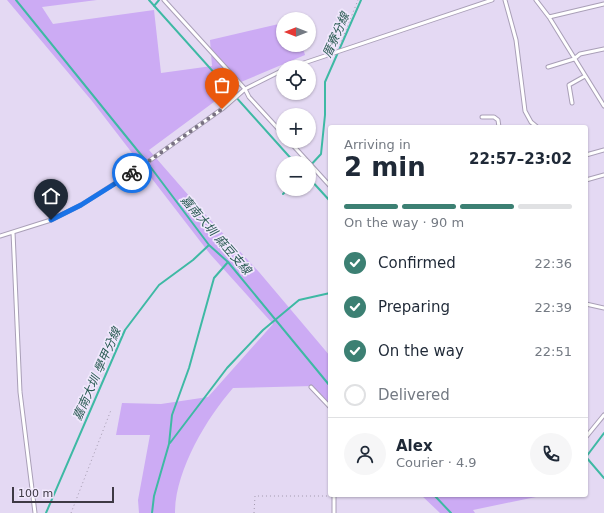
<!DOCTYPE html>
<meta charset="utf-8">
<style>
body{margin:0;font-family:"DejaVu Sans","Noto Sans TC",sans-serif;background:#f6f6f7;color:#1f2937;height:100vh;display:flex;flex-direction:column;font-size:15px;white-space:nowrap}
*{box-sizing:border-box;margin:0}
p{font-size:13px;color:#747a83}
.icon{flex:none;width:22px;height:22px;fill:none;stroke:currentColor;stroke-width:2;stroke-linecap:round;stroke-linejoin:round}
.map{position:relative;flex:1;overflow:hidden}
.details{position:absolute;left:328px;top:125px;width:260px;height:372px;display:flex;flex-direction:column;background:#fff;border-radius:4px;box-shadow:0 1px 3px #0004}
.details>*{flex:none}
.needle{width:26px;rotate:270deg}
.tools{position:absolute;left:276px;top:12px;display:grid;gap:8px}
.tools a{display:grid;place-items:center;width:40px;height:40px;border-radius:50%;background:#fff;box-shadow:0 1px 3px #0004;font-size:20px}
.scale{position:absolute;left:12px;bottom:10px;width:102px;box-sizing:border-box;padding-left:4px;border:2px solid #3e3944;border-top:0;font-size:11px;line-height:14px;white-space:nowrap;color:#3e3944;-webkit-text-stroke:3px #f0e7fc;paint-order:stroke}
.pin{position:absolute;display:grid;place-items:center;width:34px;height:34px;color:#fff;margin:-41px -17px;border-radius:50% 50% 50% 0;rotate:-45deg;box-shadow:0 0 4px #0007}
.pin .icon{rotate:45deg}
.courier{position:absolute;display:grid;place-items:center;width:40px;height:40px;margin:-20px;border:3px solid #1a73e8;border-radius:50%;background:#fff;color:#222;box-shadow:0 1px 5px #0007}
.overview em{font-style:normal;font-weight:600}
.overview div{display:flex;flex-direction:column-reverse}
.overview{display:flex;align-items:center;justify-content:space-between;height:68px;padding:0 16px}
h1{font-size:26px;font-weight:600;line-height:30px}
.bar{display:grid;grid-template-columns:repeat(4,1fr);gap:6px 4px;align-content:center;height:48px;padding:0 16px}
.bar i{height:5px;border-radius:3px;background:#e0e1e3}
.bar .on{background:#3c8073}
.bar p{grid-column:span 4}
.line{display:flex;align-items:center;gap:10px;padding:0 16px;border-top:1px solid #e0e1e3}
.line div{flex:1}
.round{display:grid;place-items:center;flex:none;width:42px;height:42px;border-radius:21px;background:#f6f6f7}
ol{padding:0 16px;list-style:none}
li{display:flex;align-items:center;gap:12px;height:44px}
li p{margin-inline-start:auto}
li .icon{padding:4px;border-radius:50%;background:#3c8073;color:#fff;stroke-width:4}
li:last-child{color:#747a83}
li i{width:22px;height:22px;border:2px solid #e0e1e3;border-radius:50%}
.map>svg:first-child{display:block}
.green{fill:#ccabf4}
.lines{fill:none;stroke-linecap:round;stroke-linejoin:round}
.stream{stroke:#3eb9a4;stroke-width:2}
.lane-casing{stroke:#a99fb7;stroke-width:5}
.path{stroke:#a39aae;stroke-width:1;stroke-dasharray:1 3;stroke-linecap:butt}
.lane{stroke:#fff;stroke-width:3}
.done{stroke:#787181;stroke-width:4;stroke-dasharray:0 7.2}
.route{stroke:#1a73e8;stroke-width:5}
.labels{text-anchor:middle;stroke-width:3.5;stroke-linejoin:round;paint-order:stroke}
.water-label{font-size:12px;font-style:italic;fill:#285a51;stroke:#f0e7fc}
</style>
<div class="map">
<svg width="604" height="513" viewBox="0 0 604 513">
<rect width="100%" height="100%" fill="#e4d9f3"/>
<path class="green" d="M 7,0 L 97,0 L 42,7 L 53,24 L 154,10 L 161,73 L 212,66 L 210,40 L 283,23 L 283,45 L 302,45 L 305,55 L 241,82 L 149,150 L 204,213 L 259,272 L 330,356 L 330,405 L 313,386 L 233,388 C 206,419 175,471 175,513 L 139,513 L 138,500 L 150,435 L 116,435 L 122,403 L 161,404 L 208,397 L 273,324 L 210,254 L 92,101 Z
M 421,495 L 537,495 L 536,497 L 473,510 L 475,513 L 440,513 Z"/>
<g class="lines">
<path class="stream" d="M 16,0 L 146,161 L 209,245 L 228,262 L 330,386
M 149,0 L 295,163
M 154,6 L 159,0
M 309,167 L 321,154 L 325,115 L 325,82 L 361,0
M 309,178 L 330,201
M 283,194 L 288,189
M 604,433 L 586,457 L 604,478
M 170,443 L 227,368 L 263,330 L 299,300 L 330,293
M 434,495 L 451,513
M 46,513 L 125,330 L 159,285 L 193,260 L 209,245
M 152,513 L 154,496 L 169,444 L 172,415 L 189,368 L 214,278 L 228,262"/>
<g class="lane-casing">
<path id="lane" d="M 164,0 L 245,89 L 249,97 L 283,134
M 505,0 L 516,40 L 525,111 L 531,122 L 537,127
M 536,0 L 549,17 L 604,106
M 549,17 L 604,4
M 292,67 L 492,0
M 548,67 L 574,59 L 580,54 L 604,49
M 572,103 L 569,85 L 585,76
M 482,117 L 494,117 L 498,120 L 499,127
M 289,141 L 330,186
M 586,155 L 604,150
M 586,180 L 604,175
M 13,232 L 20,392 L 35,513
M 0,236 L 51,220 L 81,205 L 142,166 L 222,109 L 245,89 L 283,70
M 586,304 L 604,308
M 311,387 L 330,407
M 586,437 L 604,415
M 334,495 L 334,513"/>
</g>
<path class="path" d="M 340,45 L 358,0
M 71,513 L 111,410
M 254,513 L 255,496 L 329,496"/>
<use href="#lane" class="lane"/>
</g>
<g class="lines">
<path class="done" d="M 132,173 L 222,109"/>
<path class="route" d="M 51,220 L 81,205 L 132,173"/>
</g>
<g class="labels">
<g class="water-label">
<text transform="translate(336 35) rotate(-66)" y="4">厝寮分線</text>
<text transform="translate(216 235) rotate(49)" y="4">嘉南大圳 麻豆支線</text>
<text transform="translate(97 374) rotate(-66)" y="4">嘉南大圳 學甲分線</text>
</g>
</g>
</svg>
<div class="tools">
<a><svg class="needle" viewBox="-14 -14 28 28"><path d="M0-13l5 13h-10z" fill="#e53935"/><path d="M0 13l5-13h-10z" fill="#747a83"/></svg></a>
<a><svg class="icon" aria-label="locate" viewBox="0 0 24 24"><circle cx="12" cy="12" r="6"/><path d="M12 2v4M12 18v4M2 12h4M18 12h4"/></svg></a>
<a>+</a>
<a>−</a>
</div>
<div class="scale">100 m</div>
<div class="pin" style="left:222px;top:109px;background:#ea580c"><svg class="icon" aria-label="bag" viewBox="0 0 24 24"><path d="M5 8h14l-1 12H6zM9 8a3 3 0 0 1 6 0"/></svg></div>
<div class="pin" style="left:51px;top:220px;background:#1f2937"><svg class="icon" aria-label="home" viewBox="0 0 24 24"><path d="M3 11l9-7 9 7M6 9v11h12V9"/></svg></div>
<div class="courier" style="left:132px;top:173px"><svg class="icon" aria-label="bike" viewBox="0 0 24 24"><circle cx="6" cy="16" r="4"/><circle cx="18" cy="16" r="4"/><path d="M6 16l4-8h5l3 8M10 8l3 8H6M13 5h3"/></svg></div>
<section class="details">
<div class="overview"><div><h1>2 min</h1><p>Arriving in</p></div><em>22:57–23:02</em></div>
<div class="bar"><i class="on"></i><i class="on"></i><i class="on"></i><i></i><p>On the way · 90 m</p></div>
<ol>
<li><svg class="icon" aria-label="check" viewBox="0 0 24 24"><path d="M5 12l5 5 9-10"/></svg>Confirmed<p>22:36</p></li>
<li><svg class="icon" aria-label="check" viewBox="0 0 24 24"><path d="M5 12l5 5 9-10"/></svg>Preparing<p>22:39</p></li>
<li><svg class="icon" aria-label="check" viewBox="0 0 24 24"><path d="M5 12l5 5 9-10"/></svg>On the way<p>22:51</p></li>
<li><i></i>Delivered</li>
</ol>
<div class="line" style="height:72px"><a class="round"><svg class="icon" aria-label="person" viewBox="0 0 24 24"><circle cx="12" cy="8" r="4"/><path d="M4 21q1-7 8-7t8 7"/></svg></a><div><b>Alex</b><p>Courier · 4.9</p></div><a class="round"><svg class="icon" aria-label="phone" viewBox="0 0 24 24"><path d="M5 4h4l2 5-3 2q2 4 5 5l2-3 5 2v4C11 20 4 13 5 4z"/></svg></a></div>
</section>
</div>
